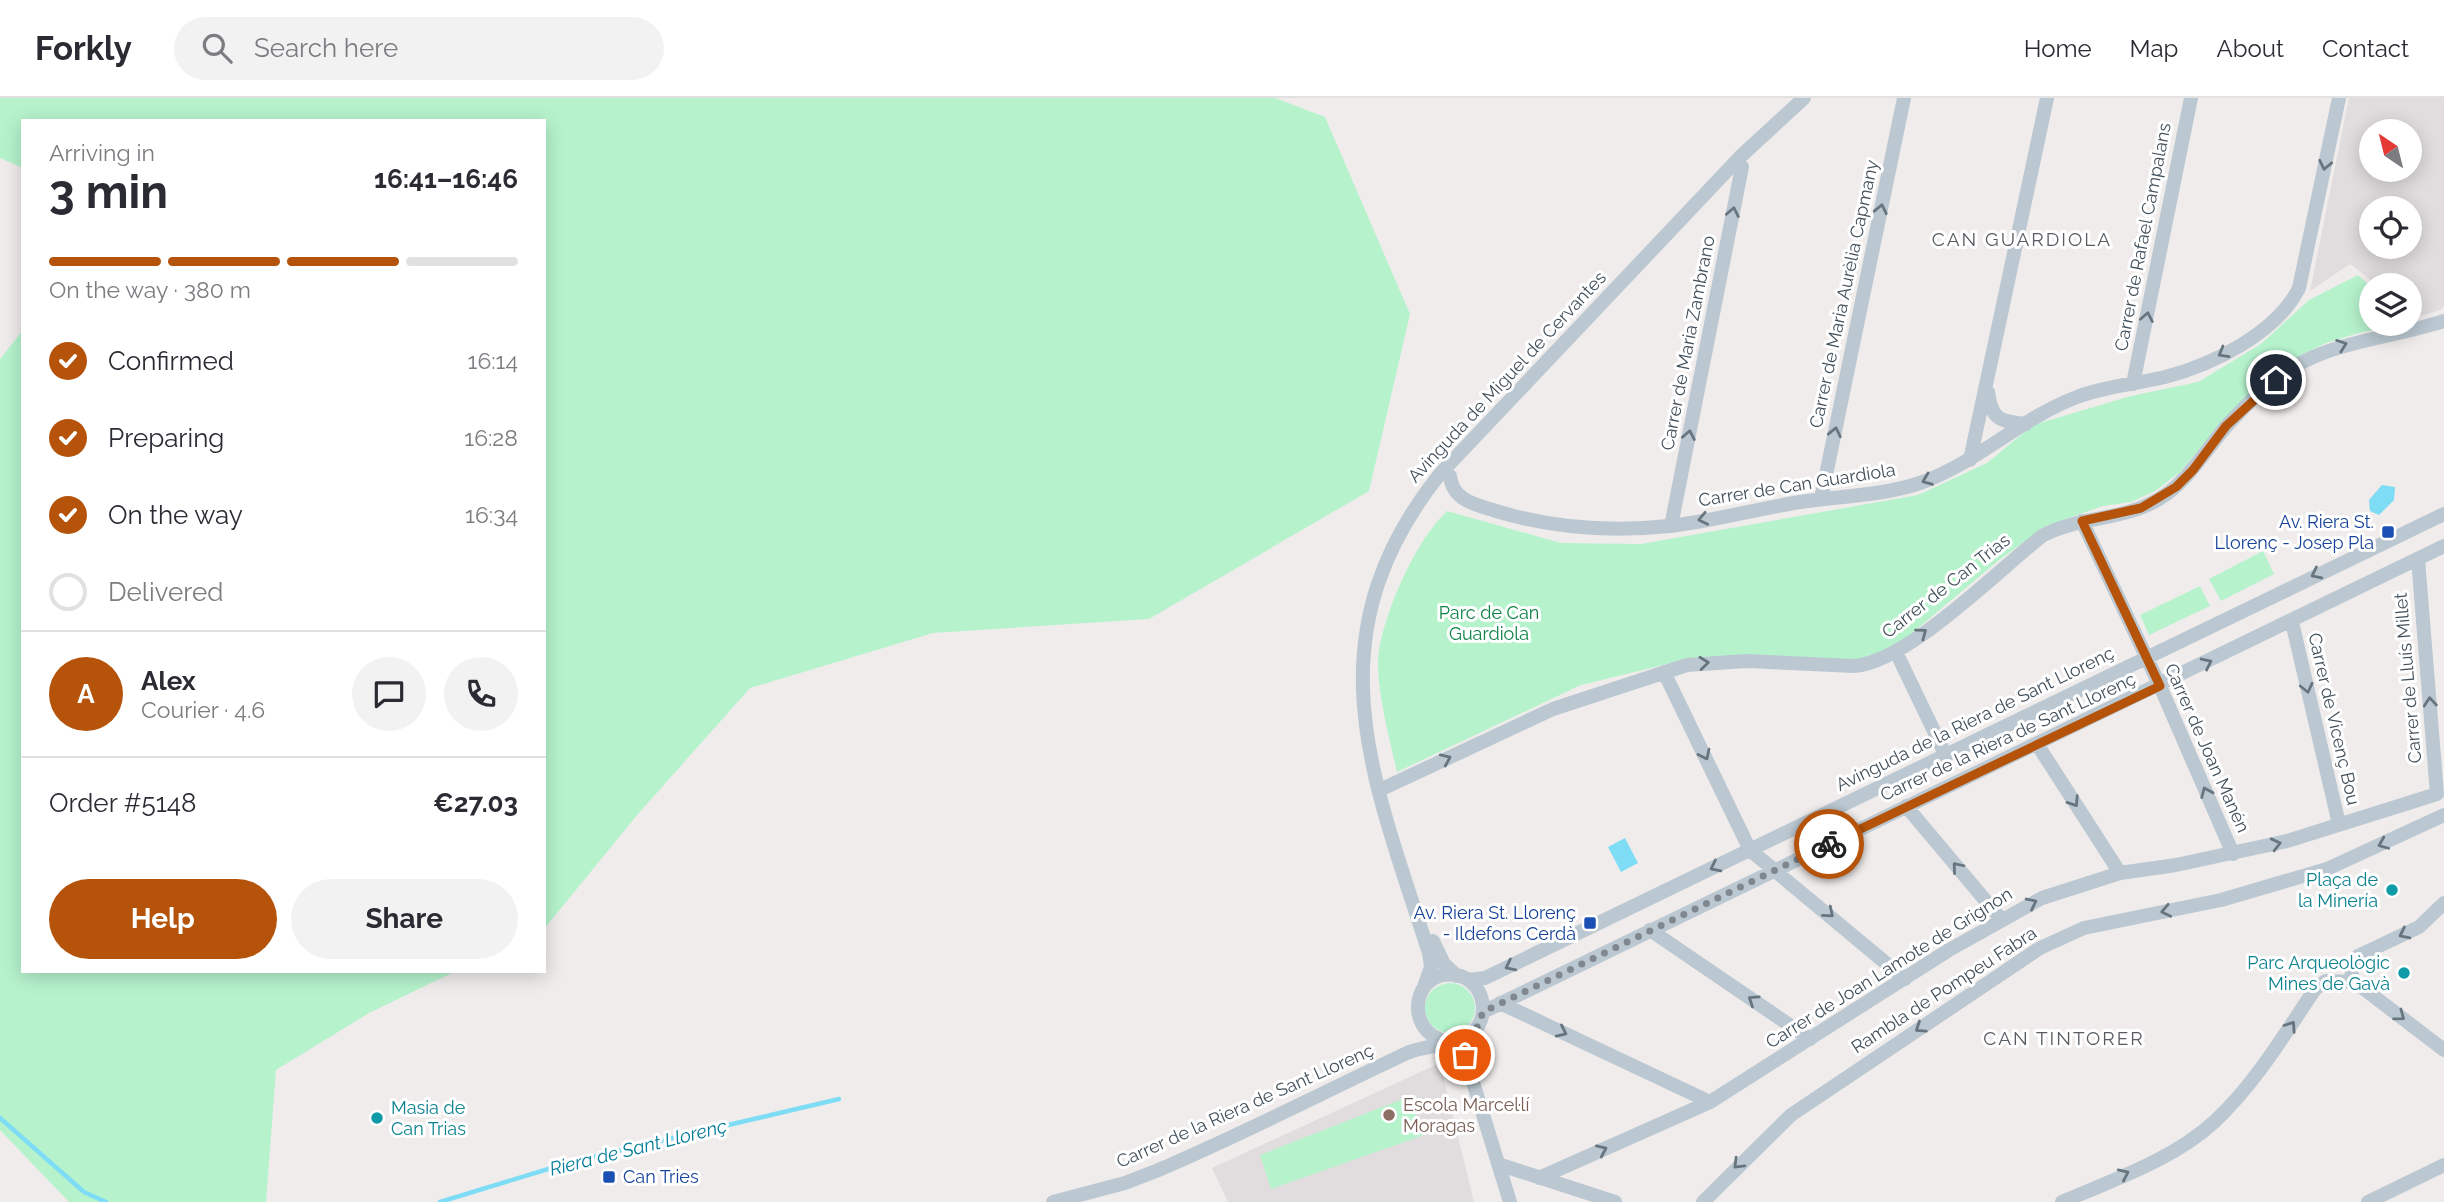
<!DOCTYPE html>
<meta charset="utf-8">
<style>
body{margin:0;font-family:Raleway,sans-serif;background:#f2f2f3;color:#2b2b33;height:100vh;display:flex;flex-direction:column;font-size:26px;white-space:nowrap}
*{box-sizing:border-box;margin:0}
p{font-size:23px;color:#7c7c81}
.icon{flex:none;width:38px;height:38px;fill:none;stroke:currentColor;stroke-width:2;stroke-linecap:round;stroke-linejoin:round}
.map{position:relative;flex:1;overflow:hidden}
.sheet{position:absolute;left:21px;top:21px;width:525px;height:854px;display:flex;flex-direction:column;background:#fff;border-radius:0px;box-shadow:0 4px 18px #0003}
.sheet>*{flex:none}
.needle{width:46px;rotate:325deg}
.tools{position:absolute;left:2359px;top:21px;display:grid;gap:14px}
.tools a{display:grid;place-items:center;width:63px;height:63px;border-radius:50%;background:#fff;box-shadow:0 4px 18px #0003;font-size:35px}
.pin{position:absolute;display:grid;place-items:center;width:60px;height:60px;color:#fff;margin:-30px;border:4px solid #fff;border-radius:50%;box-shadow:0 2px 7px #0007}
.courier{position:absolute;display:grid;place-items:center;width:70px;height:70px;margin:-35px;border:5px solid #b45309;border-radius:50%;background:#fff;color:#222;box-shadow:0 2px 9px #0007}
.summary em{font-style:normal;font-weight:700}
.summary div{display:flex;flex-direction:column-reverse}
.summary{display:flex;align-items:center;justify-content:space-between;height:119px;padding:0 28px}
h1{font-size:46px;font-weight:700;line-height:52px}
.bar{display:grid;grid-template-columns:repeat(4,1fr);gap:10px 7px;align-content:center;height:84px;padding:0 28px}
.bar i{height:9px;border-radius:5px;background:#e1e1e2}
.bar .active{background:#b45309}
.bar p{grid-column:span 4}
.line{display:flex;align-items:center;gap:18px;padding:0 28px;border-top:2px solid #e1e1e2}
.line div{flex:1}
.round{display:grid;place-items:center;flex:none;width:74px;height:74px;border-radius:37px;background:#f2f2f3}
ol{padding:0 28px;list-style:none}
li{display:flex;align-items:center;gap:21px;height:77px}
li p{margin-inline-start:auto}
li .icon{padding:7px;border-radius:50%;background:#b45309;color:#fff;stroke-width:4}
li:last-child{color:#7c7c81}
li i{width:38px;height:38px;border:4px solid #e1e1e2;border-radius:50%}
.button{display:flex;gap:14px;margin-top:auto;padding:14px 28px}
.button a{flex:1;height:80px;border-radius:42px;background:#b45309;color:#fff;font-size:28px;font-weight:700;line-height:80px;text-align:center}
.button a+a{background:#f2f2f3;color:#2b2b33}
header{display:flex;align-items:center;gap:42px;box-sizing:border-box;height:98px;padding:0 35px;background:#fff;border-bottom:2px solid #e1e1e2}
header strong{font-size:33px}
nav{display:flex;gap:38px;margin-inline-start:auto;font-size:24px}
.search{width:490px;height:63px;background:#f2f2f3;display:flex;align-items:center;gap:18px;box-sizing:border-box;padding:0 24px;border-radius:38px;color:#7c7c81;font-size:26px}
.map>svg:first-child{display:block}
.education{fill:#e1ddde;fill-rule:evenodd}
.green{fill:#b6f3cd}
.water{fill:#7eddf4}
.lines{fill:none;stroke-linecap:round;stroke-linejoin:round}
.stream{stroke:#7eddf4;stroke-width:4.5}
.street{stroke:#bbc8d1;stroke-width:14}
.oneway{stroke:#67757f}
.done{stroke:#80878e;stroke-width:7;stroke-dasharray:0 12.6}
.route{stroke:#b45309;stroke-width:9}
.transit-dot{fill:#1a4fb4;stroke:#fff;stroke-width:2.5}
.culture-dot{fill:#0f9aa8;stroke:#fff;stroke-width:2.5}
.education-dot{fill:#8d6e63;stroke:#fff;stroke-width:2.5}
.labels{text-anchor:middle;stroke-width:6;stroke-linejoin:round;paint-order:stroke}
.street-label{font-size:18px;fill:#43515c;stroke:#fff}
.transit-label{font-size:18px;fill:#164399;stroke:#fff;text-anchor:end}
.park-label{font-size:18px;fill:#0e8447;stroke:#fff}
.culture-label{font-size:18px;fill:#0d838f;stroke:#fff;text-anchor:end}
.education-label{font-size:18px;fill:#785e54;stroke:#fff;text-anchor:start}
.neighbourhood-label{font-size:19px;letter-spacing:2px;fill:#595d63;stroke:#fff}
.water-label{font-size:19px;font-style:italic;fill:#037c9a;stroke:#fff}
</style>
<header>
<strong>Forkly</strong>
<div class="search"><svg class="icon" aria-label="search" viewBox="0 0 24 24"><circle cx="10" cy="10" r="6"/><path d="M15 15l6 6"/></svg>Search here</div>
<nav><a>Home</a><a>Map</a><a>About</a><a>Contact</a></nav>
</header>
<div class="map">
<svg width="2444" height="1104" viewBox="0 0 2444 1104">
<rect width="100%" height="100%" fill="#f0ecec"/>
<path class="education" d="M 2349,0 L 2444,0 L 2444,209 L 2440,212 L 2418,219 L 2410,213 L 2410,187 L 2377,187 L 2350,166 L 2310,193 ZM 2371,33 L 2410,33 L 2410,72 L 2371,72 ZM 2371,110 L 2410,110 L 2410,149 L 2371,149 Z
M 1440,965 L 1474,1104 L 1228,1104 L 1212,1070 Z"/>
<path class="green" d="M 0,0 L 1275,0 L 1325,19 L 1410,216 L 1369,393 L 1149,521 L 933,535 L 750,590 L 638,716 L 544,831 L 544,23 L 23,23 L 23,70 L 0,60 Z
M 2358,177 L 2371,189 L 2371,226 L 2410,226 L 2410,223 L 2413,226 L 2362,234 L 2326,245 L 2301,257 L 2221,325 L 2180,374 L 2155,393 L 2131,404 L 2103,408 L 2046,428 L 1999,462 L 1898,547 L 1863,562 L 1684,562 L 1581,587 L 1397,674 C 1390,642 1374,584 1379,552 C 1386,510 1416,442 1447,413 L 1561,445 L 1641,446 L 1918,397 L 1987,365 L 2033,327 L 2131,298 L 2198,284 L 2261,246 L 2309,202 Z
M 23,232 L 23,873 L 456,873 L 369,915 L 276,972 L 266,1104 L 69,1104 L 0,1032 L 0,261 Z
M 2263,453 L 2274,476 L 2221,503 L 2209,481 Z
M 2200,488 L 2210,508 L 2149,537 L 2140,517 Z
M1425 910a25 25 0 1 1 50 0a25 25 0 1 1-50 0Z
M 1408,999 L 1424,1037 L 1271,1091 L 1260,1057 Z"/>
<path class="water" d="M 2382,387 L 2395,389 L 2394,402 L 2379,417 L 2370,413 L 2369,402 Z
M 1625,740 L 1638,765 L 1621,774 L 1608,749 Z"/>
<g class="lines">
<path class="stream" d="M 0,1020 L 84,1094 L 106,1104
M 440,1104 L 571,1064 L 839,1001"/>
<path class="street" d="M 2133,286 L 2191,0
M 1988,294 C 1992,322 1999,323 2026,326
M 1970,362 L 2047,0
M 1450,378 C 1453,403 1475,406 1496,413 C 1552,430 1611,434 1669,428 C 1713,423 1756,411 1800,404 C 1840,398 1881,398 1920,385 C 1977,365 2021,320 2077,299 C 2105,288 2136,286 2165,279 C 2212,267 2277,235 2299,190 L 2339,0
M 1821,401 L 1904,0
M 2082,423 L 2160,588 L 2233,756
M 1671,428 L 1742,69
M 2418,461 L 2437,696
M 2292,524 L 2339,726
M 1896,554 L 1946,658
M 1664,574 L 1750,752 L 1905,881
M 2037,646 L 2120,775
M 1384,690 L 1553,611 L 1687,567 L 1747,563 L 1854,568 C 1908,564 1997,473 2042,438 C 2078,418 2123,423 2159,401 C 2187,384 2203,356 2224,331 C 2235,318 2249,305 2261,293 C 2318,241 2377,245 2444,223
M 1906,708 L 2001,821
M 1650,832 L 1810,941
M 1433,843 L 1444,866 L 1457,878
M 1468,882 L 1485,880 L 2444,416
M 2355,884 C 2349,874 2351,867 2358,858 L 2419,829 L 2444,805
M 1424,889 L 1431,869 L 1429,855 C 1373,680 1309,541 1439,377 L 1740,59 L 1804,0
M 1500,905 L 1710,1004
M 1483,914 L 2444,448
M 1460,942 L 1510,1104
M 1498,1066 L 1615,1104
M 1539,1080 L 1710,1004 L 1949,852 L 2042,800 L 2120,775 L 2176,767 L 2287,743 L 2437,696
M 1053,1104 L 1125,1085 L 1156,1073 C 1241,1037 1324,994 1407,955 C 1426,947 1453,948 1468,938 C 1493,922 1485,882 1456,877 C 1412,870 1403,934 1446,943
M 1703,1104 L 1791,1017 L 2040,850 L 2084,830 L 2221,802 L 2327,771 L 2444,717
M 2062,1104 C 2112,1082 2173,1062 2214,1024 C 2255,986 2284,937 2315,891 L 2326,883 L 2355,884 L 2444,952
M 2368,1104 L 2444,1067"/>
</g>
<defs><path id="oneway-chevron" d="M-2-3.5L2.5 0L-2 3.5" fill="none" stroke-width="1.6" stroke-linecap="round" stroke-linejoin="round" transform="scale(1.75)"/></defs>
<g class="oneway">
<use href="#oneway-chevron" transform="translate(2325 67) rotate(102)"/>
<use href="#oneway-chevron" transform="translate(1881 111) rotate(-78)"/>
<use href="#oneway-chevron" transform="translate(1733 114) rotate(-79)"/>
<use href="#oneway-chevron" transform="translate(2147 219) rotate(-79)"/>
<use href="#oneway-chevron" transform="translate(2342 247) rotate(-20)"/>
<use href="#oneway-chevron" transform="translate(2223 255) rotate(150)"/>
<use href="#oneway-chevron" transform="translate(1835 334) rotate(-78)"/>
<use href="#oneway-chevron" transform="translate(1689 337) rotate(-79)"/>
<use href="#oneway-chevron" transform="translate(1927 382) rotate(159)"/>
<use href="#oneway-chevron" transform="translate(1703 421) rotate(168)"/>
<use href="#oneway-chevron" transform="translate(2316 476) rotate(154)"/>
<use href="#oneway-chevron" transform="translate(1922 535) rotate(-37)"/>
<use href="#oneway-chevron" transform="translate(1704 565) rotate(-6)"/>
<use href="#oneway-chevron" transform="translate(2207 565) rotate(-26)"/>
<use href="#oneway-chevron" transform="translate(2307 590) rotate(77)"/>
<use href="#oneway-chevron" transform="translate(2430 604) rotate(-95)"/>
<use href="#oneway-chevron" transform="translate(1705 657) rotate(64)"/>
<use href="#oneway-chevron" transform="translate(1446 661) rotate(-24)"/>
<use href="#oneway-chevron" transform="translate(2206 694) rotate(-113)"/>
<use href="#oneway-chevron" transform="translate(2074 704) rotate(57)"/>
<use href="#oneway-chevron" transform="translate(2276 746) rotate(-14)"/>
<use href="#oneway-chevron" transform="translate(2383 746) rotate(157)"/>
<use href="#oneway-chevron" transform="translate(1715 769) rotate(154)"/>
<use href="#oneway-chevron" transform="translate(1957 769) rotate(-130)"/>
<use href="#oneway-chevron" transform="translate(2032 805) rotate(-26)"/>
<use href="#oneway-chevron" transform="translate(2166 813) rotate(168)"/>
<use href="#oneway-chevron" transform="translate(1829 815) rotate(40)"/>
<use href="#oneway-chevron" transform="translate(2404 836) rotate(154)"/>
<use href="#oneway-chevron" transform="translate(1510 868) rotate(154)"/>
<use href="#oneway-chevron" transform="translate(1753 902) rotate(-146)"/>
<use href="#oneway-chevron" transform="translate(2400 918) rotate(37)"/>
<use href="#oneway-chevron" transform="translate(2291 928) rotate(-56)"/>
<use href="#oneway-chevron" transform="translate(1920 930) rotate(146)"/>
<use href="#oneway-chevron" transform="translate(1562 934) rotate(25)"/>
<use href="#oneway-chevron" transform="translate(1602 1052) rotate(-24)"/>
<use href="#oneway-chevron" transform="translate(1738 1066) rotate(135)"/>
<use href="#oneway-chevron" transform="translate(2124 1076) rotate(-25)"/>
</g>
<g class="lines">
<path class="done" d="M 1465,957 L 1460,942 L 1476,932 L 1483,914 L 1829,746"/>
<path class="route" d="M 1829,746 L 2160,588 L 2082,423 L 2141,410 L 2176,389 L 2193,372 L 2226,328 L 2276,282"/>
</g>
<g class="transit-dot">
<rect x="2381" y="427" width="14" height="14" rx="3.5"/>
<rect x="1583" y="818" width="14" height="14" rx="3.5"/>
<rect x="602" y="1072" width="14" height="14" rx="3.5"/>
</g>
<g class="culture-dot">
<circle cx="2392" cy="792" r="7"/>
<circle cx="2404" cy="875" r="7"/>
<circle cx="377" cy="1020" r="7"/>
</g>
<circle class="education-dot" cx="1389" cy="1017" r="7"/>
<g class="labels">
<g class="street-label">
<text transform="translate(2143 139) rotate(-79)" y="6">Carrer de Rafael Campalans</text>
<text transform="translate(1844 196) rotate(-78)" y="6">Carrer de Maria Aurèlia Capmany</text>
<text transform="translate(1688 245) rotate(-79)" y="6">Carrer de Maria Zambrano</text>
<text transform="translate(1507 279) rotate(-47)" y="6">Avinguda de Miguel de Cervantes</text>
<text transform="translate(1797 387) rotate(-9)" y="6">Carrer de Can Guardiola</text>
<text transform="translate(1946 488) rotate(-38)" y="6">Carrer de Can Trias</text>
<text transform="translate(2408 580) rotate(-95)" y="6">Carrer de Lluís Millet</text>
<text transform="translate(1975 621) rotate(-26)" y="6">Avinguda de la Riera de Sant Llorenç</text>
<text transform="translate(2334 621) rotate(77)" y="6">Carrer de Vicenç Bou</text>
<text transform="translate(2008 639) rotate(-25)" y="6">Carrer de la Riera de Sant Llorenç</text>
<text transform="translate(2207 650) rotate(66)" y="6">Carrer de Joan Manén</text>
<text transform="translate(1889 870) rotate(-32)" y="6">Carrer de Joan Lamote de Grignon</text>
<text transform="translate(1944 892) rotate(-33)" y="6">Rambla de Pompeu Fabra</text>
<text transform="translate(1245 1008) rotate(-24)" y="6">Carrer de la Riera de Sant Llorenç</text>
</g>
<g class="transit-label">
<text x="2374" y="430">Av. Riera St.<tspan x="2374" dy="21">Llorenç - Josep Pla</tspan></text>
<text x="1576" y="821">Av. Riera St. Llorenç<tspan x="1576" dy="21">- Ildefons Cerdà</tspan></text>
<text x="623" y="1085" text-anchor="start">Can Tries</text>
</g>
<g class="park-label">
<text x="1489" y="521">Parc de Can<tspan x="1489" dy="21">Guardiola</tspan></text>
</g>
<g class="culture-label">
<text x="2378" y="788">Plaça de<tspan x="2378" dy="21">la Minería</tspan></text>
<text x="2390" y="871">Parc Arqueològic<tspan x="2390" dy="21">Mines de Gavà</tspan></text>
<text x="391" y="1016" text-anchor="start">Masia de<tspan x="391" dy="21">Can Trias</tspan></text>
</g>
<g class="education-label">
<text x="1403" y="1013">Escola Marcel·lí<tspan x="1403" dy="21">Moragas</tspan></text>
</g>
<g class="neighbourhood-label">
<text x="2022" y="148">CAN GUARDIOLA</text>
<text x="2064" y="947">CAN TINTORER</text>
</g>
<g class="water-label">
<text transform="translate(638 1049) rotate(-14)" y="7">Riera de Sant Llorenç</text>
</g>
</g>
</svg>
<div class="tools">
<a><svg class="needle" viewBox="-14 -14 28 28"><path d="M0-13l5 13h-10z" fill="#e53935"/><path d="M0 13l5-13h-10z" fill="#7c7c81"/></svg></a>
<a><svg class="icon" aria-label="locate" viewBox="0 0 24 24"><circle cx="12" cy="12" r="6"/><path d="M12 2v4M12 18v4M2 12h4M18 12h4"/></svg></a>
<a><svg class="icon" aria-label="layers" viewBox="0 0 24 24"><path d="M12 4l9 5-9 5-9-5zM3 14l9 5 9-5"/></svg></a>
</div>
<div class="pin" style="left:1465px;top:957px;background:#ea580c"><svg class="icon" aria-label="bag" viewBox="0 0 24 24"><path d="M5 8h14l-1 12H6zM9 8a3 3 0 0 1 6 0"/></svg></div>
<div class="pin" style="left:2276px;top:282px;background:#1f2937"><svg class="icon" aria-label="home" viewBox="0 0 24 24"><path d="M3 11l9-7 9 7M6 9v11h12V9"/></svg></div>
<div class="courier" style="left:1829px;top:746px"><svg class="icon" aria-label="bike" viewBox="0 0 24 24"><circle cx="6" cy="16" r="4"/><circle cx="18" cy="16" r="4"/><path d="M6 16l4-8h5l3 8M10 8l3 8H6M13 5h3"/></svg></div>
<section class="sheet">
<div class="summary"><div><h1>3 min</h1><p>Arriving in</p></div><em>16:41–16:46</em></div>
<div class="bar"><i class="active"></i><i class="active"></i><i class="active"></i><i></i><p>On the way · 380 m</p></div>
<ol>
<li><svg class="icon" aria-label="check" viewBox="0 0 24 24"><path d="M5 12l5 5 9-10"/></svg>Confirmed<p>16:14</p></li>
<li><svg class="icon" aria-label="check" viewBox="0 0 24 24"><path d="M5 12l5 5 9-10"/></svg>Preparing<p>16:28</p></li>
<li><svg class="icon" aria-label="check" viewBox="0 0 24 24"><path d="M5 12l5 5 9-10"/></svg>On the way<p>16:34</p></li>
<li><i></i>Delivered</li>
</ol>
<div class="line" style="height:126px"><b class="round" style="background:#b45309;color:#fff">A</b><div><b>Alex</b><p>Courier · 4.6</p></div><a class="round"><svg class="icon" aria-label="chat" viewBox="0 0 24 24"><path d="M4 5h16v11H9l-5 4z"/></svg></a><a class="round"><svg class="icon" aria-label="phone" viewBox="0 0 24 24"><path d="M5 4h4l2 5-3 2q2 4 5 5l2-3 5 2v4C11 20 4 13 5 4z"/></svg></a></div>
<div class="line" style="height:91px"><div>Order #5148</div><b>€27.03</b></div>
<div class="button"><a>Help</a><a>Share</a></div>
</section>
</div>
